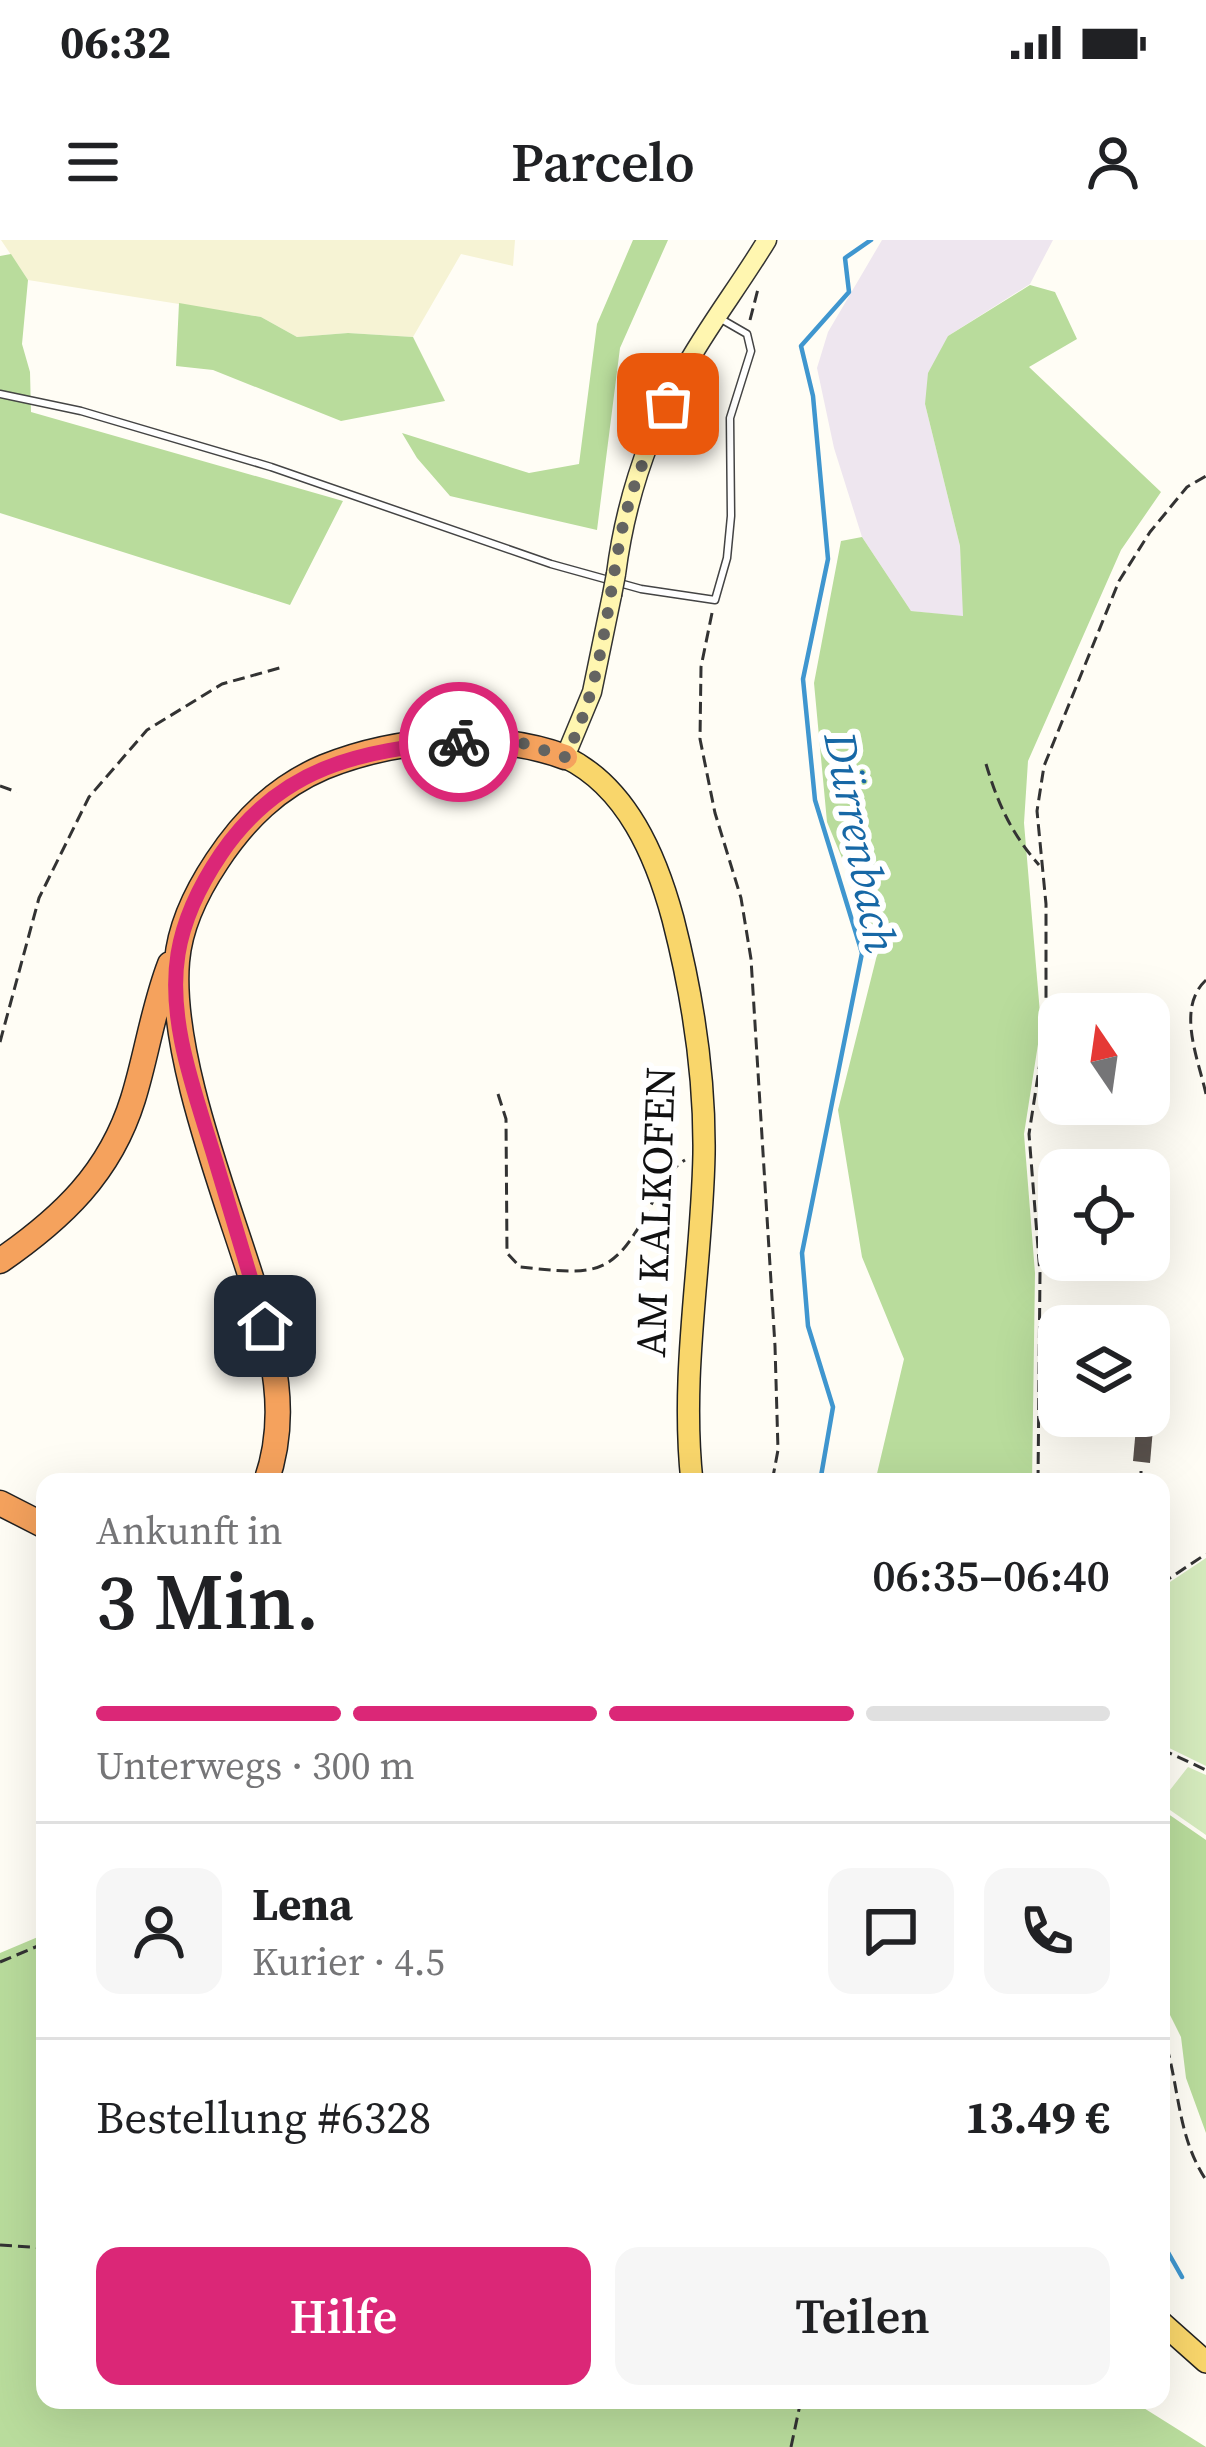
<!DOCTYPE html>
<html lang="de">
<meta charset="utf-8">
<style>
body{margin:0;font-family:"Source Serif 4",serif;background:#f6f6f6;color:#202124;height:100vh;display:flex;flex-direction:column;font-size:45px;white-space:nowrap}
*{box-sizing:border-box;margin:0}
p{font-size:39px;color:#757577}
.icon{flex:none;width:66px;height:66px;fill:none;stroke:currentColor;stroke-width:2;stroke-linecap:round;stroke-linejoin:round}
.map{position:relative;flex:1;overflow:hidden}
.sheet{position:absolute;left:36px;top:1233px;width:1134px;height:936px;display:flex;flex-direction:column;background:#fff;border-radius:24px;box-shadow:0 12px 48px #0002}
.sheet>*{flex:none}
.needle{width:78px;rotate:347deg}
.controls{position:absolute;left:1038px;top:753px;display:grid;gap:24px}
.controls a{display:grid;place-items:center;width:132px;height:132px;border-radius:24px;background:#fff;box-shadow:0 12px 48px #0002;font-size:60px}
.pin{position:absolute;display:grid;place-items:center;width:102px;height:102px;color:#fff;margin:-51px;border-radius:24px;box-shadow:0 6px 18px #0006}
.courier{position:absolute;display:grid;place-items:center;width:120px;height:120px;margin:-60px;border:9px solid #db2777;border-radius:50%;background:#fff;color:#222;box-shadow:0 3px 15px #0007}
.summary em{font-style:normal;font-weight:600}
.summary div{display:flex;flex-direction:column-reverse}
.summary{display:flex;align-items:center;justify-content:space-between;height:204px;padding:0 60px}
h1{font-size:78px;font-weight:600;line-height:90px}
.bar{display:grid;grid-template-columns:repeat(4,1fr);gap:18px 12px;align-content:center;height:144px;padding:0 60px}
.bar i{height:15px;border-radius:9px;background:#e0e0e0}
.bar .selected{background:#db2777}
.bar p{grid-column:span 4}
.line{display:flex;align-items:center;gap:30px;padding:0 60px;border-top:3px solid #e0e0e0}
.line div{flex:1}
.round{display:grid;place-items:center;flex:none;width:126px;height:126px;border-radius:24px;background:#f6f6f6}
.primary-button{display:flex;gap:24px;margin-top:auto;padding:24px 60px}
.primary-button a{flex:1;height:138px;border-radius:24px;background:#db2777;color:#fff;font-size:48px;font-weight:600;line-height:138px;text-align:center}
.primary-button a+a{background:#f6f6f6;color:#202124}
.status{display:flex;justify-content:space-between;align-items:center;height:84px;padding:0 60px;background:#fff;direction:ltr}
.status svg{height:33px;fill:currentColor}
header{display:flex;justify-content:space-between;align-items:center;height:156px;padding:0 60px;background:#fff;font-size:54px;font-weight:600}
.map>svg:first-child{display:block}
.industrial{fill:#eee6ef}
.farmland{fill:#f6f3d4}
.green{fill:#d5ebbd}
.forest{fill:#b9dc9c}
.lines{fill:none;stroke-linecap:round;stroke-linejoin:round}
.stream{stroke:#3f96cf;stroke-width:4.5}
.building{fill:#5a524d}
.lane-casing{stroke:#444;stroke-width:9}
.secondary-casing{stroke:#333;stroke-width:21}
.primary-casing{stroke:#222;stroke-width:24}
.highway-casing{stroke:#222;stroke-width:27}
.path{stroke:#333;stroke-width:3;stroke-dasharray:12 6;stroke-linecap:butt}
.lane{stroke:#fff;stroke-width:6}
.secondary{stroke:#fff6b0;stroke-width:18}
.primary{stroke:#f9d66b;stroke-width:21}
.highway{stroke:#f5a25d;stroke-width:24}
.secondary-bridge-casing{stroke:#333;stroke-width:21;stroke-linecap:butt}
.secondary-bridge{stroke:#fff6b0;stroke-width:18}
.done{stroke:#646461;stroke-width:12;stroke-dasharray:0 21.6}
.route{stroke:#db2777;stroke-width:15}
.labels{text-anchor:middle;stroke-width:12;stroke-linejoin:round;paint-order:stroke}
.street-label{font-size:42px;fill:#111;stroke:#fff}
.water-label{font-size:45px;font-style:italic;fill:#1768a6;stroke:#fff}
</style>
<div class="status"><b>06:32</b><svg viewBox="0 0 49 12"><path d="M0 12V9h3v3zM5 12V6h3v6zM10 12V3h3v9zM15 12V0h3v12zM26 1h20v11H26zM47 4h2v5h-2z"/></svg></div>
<header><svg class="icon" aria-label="menu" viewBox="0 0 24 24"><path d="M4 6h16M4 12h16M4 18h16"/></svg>Parcelo<svg class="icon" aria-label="person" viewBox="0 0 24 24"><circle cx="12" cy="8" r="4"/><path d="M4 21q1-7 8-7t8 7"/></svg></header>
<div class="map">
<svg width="1206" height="2207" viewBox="0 0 1206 2207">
<rect width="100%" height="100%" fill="#fffdf5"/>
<path class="industrial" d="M 882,0 L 1053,0 L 1030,44 L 948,96 L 925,164 L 960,306 L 964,377 L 911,371 L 862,297 L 834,208 L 817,128 L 828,92 Z"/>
<path class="farmland" d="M 1,0 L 515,0 L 513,26 L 461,14 L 413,97 L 348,93 L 297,97 L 261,77 L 28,40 Z"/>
<path class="green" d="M 1206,1318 L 1206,1526 L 1161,1504 L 1161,1348 Z
M 1188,1527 L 1206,1535 L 1206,1595 L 1170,1570 L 1170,1550 Z"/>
<path class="forest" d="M 633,0 L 668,0 L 620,108 L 597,290 L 450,256 L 417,218 L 402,193 L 529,233 L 579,224 L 597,84 Z
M 11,14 L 28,40 L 22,104 L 30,132 L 31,172 L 343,261 L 290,365 L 0,273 L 0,16 Z
M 1030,45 L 1055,52 L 1077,99 L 1029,127 L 1161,252 L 1121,310 L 1028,521 L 1024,583 L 1041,785 L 1024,894 L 1035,1033 L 1032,1242 L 875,1242 L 904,1119 L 862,1017 L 838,870 L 879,707 L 827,582 L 814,443 L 841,301 L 862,297 L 911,371 L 963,376 L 960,306 L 925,164 L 928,133 L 948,96 Z
M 179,63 L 261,77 L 297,97 L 348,93 L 413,97 L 445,161 L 341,181 L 213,130 L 176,126 Z
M 1161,1569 L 1206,1600 L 1206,1893 L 1186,1838 L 1181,1797 L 1161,1757 Z
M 45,1694 L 45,2160 L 1131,2160 L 1206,2207 L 0,2207 L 0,1713 Z"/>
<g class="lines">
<path class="stream" d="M 820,1242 L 833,1167 L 808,1086 L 802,1013 L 862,713 L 815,560 L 803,439 L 828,319 L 813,156 L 801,106 L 849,52 L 845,18 L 871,0
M 1161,2000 L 1182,2037"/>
</g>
<path class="building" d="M 1137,1176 L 1154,1177 L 1150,1223 L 1133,1221 Z"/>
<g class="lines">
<g class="lane-casing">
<path id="lane" d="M 0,154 L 81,171 L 271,227 L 551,324 L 641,349 L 715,360 L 727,318 L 731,276 L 730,178 L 751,111 L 747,94 L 721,79"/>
</g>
<g class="secondary-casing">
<path id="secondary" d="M 616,334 C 625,264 648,194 682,133 C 707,87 740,45 767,0
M 565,517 L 592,452 L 612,355"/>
</g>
<g class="primary-casing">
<path id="primary" d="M 565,517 C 627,547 656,616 673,679 C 693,757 705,833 704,914 C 702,1024 680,1131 692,1242
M 1161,2082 L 1206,2122"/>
</g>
<g class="highway-casing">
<path id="highway" d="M 0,1021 C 62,978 110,933 133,859 C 147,814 153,768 170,724
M 266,1242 C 290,1174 273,1114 254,1047 C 226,956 169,814 177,721 C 180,685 197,651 217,621 C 245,579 277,547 324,527 C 396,498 492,490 565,517
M 0,1263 L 45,1286"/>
</g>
<path class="path" d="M 750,80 L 758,49
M 712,373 L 701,427 L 700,499 L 715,573 L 741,658 L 751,719 L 775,1106 L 778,1210 L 772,1242
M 986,524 C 998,564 1011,593 1039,625
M 0,546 L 17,552
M 1206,740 C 1176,768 1198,818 1206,854
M 0,802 L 39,658 L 89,557 L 147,490 L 222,444 L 283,427
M 498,854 L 506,879 L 507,1013 L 520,1027 C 597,1035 613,1038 651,965 C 661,946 667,931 685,920
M 1141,1231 L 1141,1242
M 1038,1242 L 1040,1033 L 1029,894 L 1046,784 L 1046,664 L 1037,571 L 1044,526 L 1119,341 L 1150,292 L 1187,247 L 1206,236
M 1161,1344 L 1206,1314
M 1161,1509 L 1206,1530
M 0,1722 L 45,1703
M 1161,1789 C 1180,1840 1175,1893 1206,1940
M 0,2005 L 45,2008
M 791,2207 L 801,2160"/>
<use href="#lane" class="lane"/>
<use href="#secondary" class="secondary"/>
<use href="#primary" class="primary"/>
<use href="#highway" class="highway"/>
<g class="secondary-bridge-casing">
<path id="secondary-bridge" d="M 612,355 L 616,334"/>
</g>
<use href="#secondary-bridge" class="secondary-bridge"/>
</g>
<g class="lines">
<path class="done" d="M 459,502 L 522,503 L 565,517 C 602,447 606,371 621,295 C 630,249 649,207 668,164"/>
<path class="route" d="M 265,1086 C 249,1031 232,975 215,919 C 196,855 167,782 178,714 C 184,677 200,645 221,614 C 280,527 360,510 459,502"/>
</g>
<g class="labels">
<g class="street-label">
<text transform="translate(655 972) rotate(-88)" y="15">AM KALKOFEN</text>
</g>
<g class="water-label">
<text transform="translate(861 602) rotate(79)" y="16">Dürrenbach</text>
</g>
</g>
</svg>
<div class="controls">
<a><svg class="needle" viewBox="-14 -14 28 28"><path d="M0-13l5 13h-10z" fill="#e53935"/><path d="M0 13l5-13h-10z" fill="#757577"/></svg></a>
<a><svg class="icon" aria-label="locate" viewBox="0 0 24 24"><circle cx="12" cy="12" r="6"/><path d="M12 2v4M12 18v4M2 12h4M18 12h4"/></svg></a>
<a><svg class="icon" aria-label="layers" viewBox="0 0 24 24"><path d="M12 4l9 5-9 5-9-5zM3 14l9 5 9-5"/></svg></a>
</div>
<div class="pin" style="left:668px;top:164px;background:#ea580c"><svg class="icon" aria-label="bag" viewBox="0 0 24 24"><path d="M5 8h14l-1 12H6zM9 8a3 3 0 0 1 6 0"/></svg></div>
<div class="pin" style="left:265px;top:1086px;background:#1f2937"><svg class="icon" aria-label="home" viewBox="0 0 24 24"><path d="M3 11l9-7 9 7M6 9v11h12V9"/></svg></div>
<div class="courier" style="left:459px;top:502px"><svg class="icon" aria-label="bike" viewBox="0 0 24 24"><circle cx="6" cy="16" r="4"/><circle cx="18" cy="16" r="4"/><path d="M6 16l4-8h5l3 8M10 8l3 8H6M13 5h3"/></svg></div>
<section class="sheet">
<div class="summary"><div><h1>3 Min.</h1><p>Ankunft in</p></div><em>06:35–06:40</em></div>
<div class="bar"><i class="selected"></i><i class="selected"></i><i class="selected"></i><i></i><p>Unterwegs · 300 m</p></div>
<div class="line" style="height:216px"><a class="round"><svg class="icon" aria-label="person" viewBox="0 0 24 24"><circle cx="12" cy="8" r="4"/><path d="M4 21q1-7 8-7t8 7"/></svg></a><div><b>Lena</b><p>Kurier · 4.5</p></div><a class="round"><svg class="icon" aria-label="chat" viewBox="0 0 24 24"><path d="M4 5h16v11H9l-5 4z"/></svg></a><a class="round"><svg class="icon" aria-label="phone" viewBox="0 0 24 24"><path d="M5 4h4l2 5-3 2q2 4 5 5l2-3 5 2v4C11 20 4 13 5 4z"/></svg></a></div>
<div class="line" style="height:156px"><div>Bestellung #6328</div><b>13.49 €</b></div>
<div class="primary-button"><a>Hilfe</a><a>Teilen</a></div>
</section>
</div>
